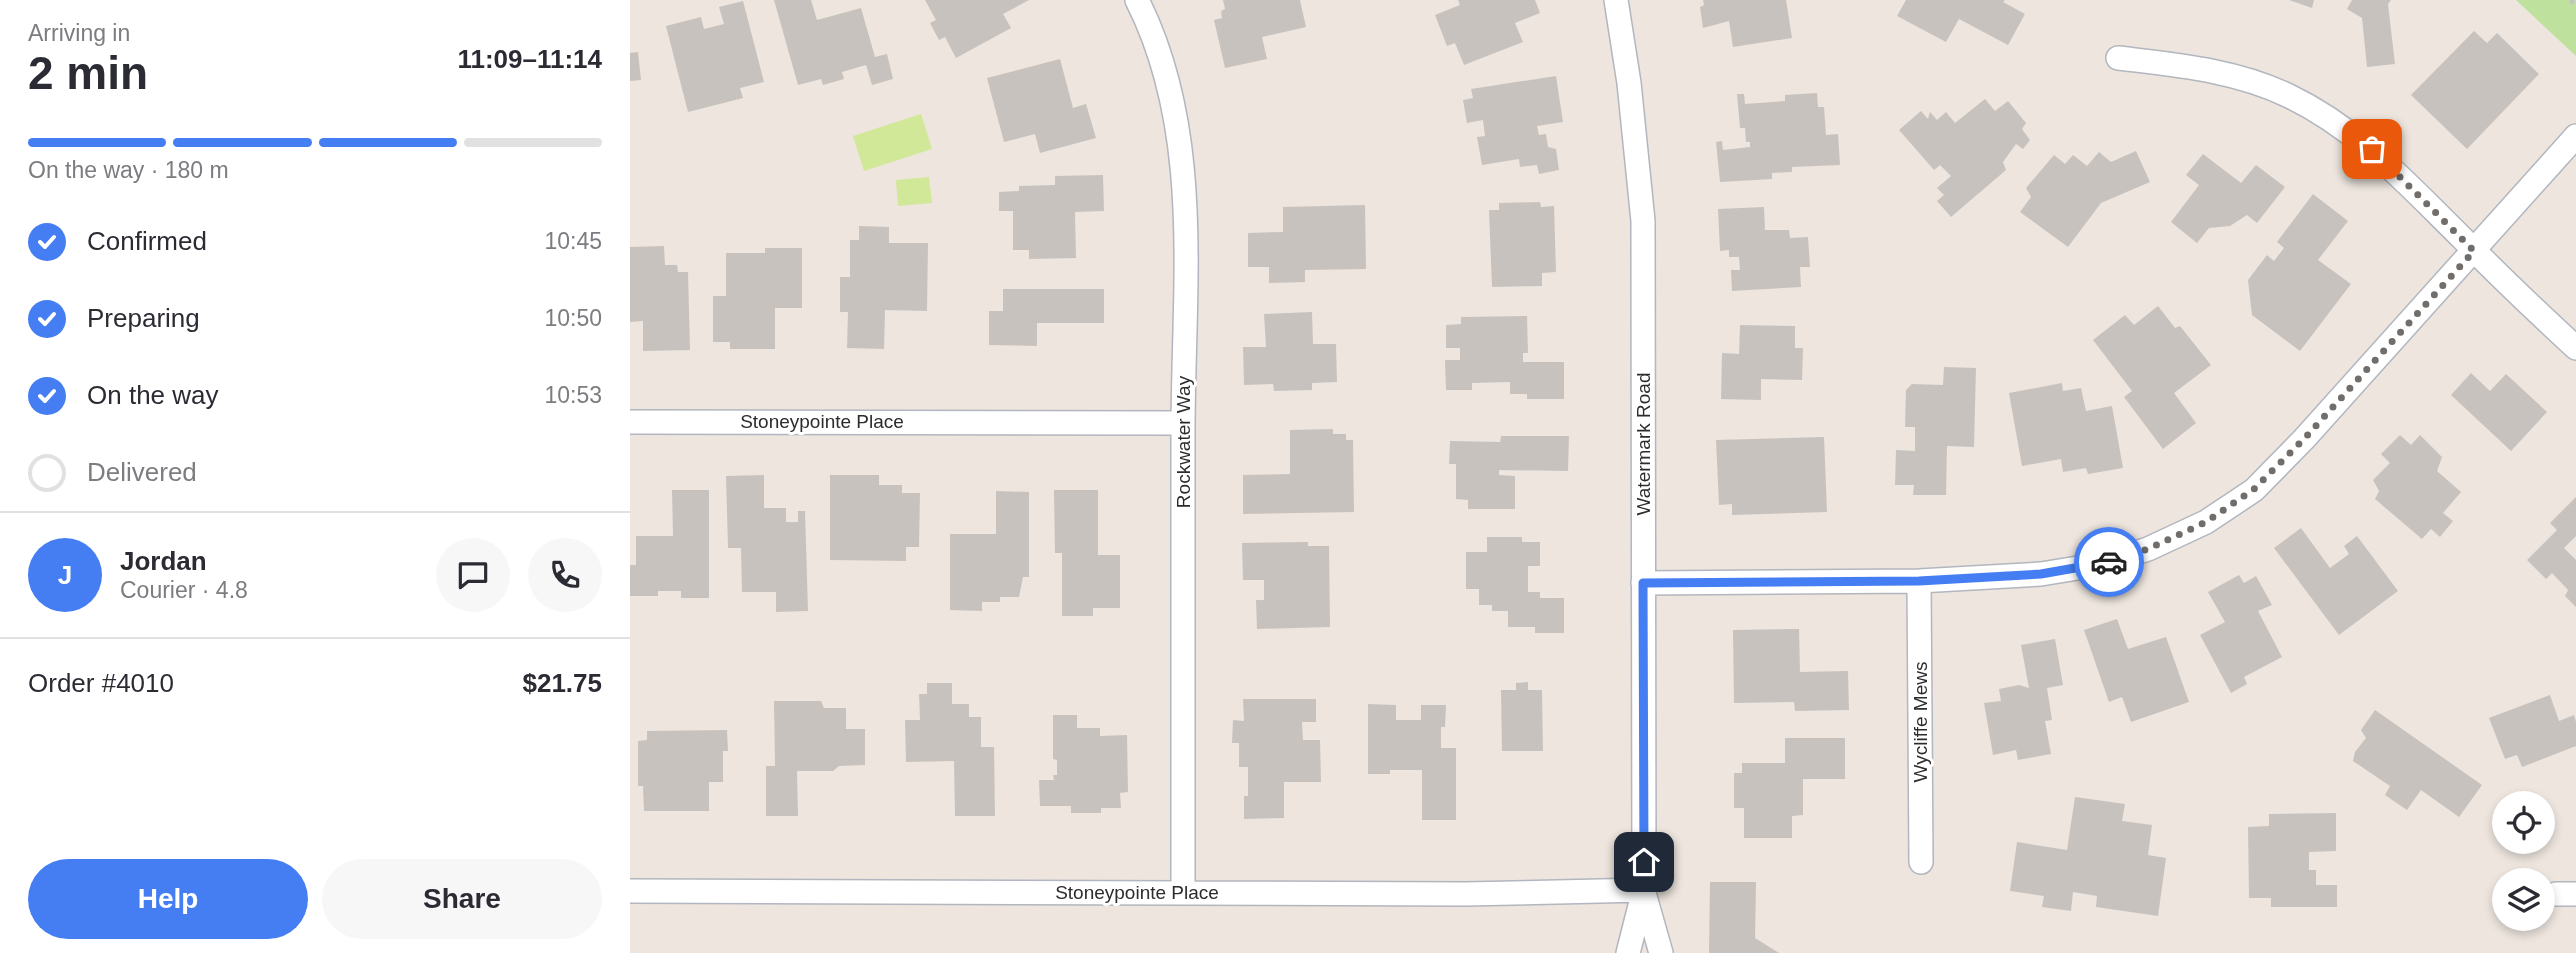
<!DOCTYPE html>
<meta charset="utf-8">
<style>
body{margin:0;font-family:Arial,sans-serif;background:#f7f7f7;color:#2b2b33;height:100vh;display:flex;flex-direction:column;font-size:26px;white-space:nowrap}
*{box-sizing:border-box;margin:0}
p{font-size:23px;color:#7c7c81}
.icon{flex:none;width:38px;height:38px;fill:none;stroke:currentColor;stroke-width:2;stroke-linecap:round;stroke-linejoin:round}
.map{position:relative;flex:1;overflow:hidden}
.panel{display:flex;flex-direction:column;background:#fff;width:630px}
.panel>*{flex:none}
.tools{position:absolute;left:1862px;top:791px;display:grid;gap:14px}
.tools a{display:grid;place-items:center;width:63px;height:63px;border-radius:50%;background:#fff;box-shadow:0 4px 10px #0003;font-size:35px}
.pin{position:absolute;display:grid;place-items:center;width:60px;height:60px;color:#fff;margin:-30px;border-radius:14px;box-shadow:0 4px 10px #0006}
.courier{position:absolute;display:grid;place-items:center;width:70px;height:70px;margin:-35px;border:5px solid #457ef3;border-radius:50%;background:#fff;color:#222;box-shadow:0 2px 9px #0007}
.summary em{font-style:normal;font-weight:800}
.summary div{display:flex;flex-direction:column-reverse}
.summary{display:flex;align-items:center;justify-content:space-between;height:119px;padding:0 28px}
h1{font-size:46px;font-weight:800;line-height:52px}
.bar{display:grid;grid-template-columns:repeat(4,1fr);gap:10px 7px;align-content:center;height:84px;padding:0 28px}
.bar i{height:9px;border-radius:5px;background:#e1e1e2}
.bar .on{background:#457ef3}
.bar p{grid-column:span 4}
.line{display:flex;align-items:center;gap:18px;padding:0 28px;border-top:2px solid #e1e1e2}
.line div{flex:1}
.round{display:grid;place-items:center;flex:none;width:74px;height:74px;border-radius:37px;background:#f7f7f7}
ol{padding:0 28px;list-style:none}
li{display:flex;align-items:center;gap:21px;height:77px}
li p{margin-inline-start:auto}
li .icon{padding:7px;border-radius:50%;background:#457ef3;color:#fff;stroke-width:4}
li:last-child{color:#7c7c81}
li i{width:38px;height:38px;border:4px solid #e1e1e2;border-radius:50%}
.cta{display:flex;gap:14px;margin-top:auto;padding:14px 28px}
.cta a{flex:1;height:80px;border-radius:42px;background:#457ef3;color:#fff;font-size:28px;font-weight:800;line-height:80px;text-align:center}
.cta a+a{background:#f7f7f7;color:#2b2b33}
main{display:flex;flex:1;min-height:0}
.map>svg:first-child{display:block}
.green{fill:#bee19d}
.pitch{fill:#d1e899}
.building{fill:#c8c2be}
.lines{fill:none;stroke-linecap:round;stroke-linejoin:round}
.street-casing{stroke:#b2b6be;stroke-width:26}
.path{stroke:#c4c4c4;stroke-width:4.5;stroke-dasharray:5 3.5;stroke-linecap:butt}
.street{stroke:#fff;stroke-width:23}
.done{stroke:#706d6a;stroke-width:7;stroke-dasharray:0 12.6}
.route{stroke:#457ef3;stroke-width:9}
.labels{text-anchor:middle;stroke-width:6;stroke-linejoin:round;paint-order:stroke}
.street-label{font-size:19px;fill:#2c2c2c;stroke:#fff}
</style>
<main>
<section class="panel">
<div class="summary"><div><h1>2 min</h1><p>Arriving in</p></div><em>11:09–11:14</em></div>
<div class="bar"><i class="on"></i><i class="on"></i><i class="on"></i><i></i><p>On the way · 180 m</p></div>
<ol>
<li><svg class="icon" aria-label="check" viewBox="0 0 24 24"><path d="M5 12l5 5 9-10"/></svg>Confirmed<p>10:45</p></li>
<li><svg class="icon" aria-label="check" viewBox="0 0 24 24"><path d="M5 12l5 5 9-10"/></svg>Preparing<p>10:50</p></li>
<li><svg class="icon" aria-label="check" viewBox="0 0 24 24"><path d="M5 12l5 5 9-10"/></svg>On the way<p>10:53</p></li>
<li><i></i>Delivered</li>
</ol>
<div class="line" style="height:126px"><b class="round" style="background:#457ef3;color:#fff">J</b><div><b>Jordan</b><p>Courier · 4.8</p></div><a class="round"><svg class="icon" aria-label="chat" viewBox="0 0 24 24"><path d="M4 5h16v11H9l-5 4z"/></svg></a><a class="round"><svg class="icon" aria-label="phone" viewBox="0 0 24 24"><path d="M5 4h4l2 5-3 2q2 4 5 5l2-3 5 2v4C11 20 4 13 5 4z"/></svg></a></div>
<div class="line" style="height:91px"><div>Order #4010</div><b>$21.75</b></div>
<div class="cta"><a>Help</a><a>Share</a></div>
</section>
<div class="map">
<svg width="1946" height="953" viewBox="0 0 1946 953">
<rect width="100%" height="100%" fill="#ede5de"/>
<path class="green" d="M 1886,0 L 1946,0 L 1946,56 Z"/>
<path class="pitch" d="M 291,114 L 302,149 L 234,171 L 223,136 Z
M 299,177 L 302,203 L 268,206 L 266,180 Z"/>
<path class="building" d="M 144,0 L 181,0 L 187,20 L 231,8 L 245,57 L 257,54 L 263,79 L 242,85 L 236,65 L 212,72 L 214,79 L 193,85 L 191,79 L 168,85 Z
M 295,0 L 399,0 L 373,14 L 381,28 L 326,58 L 315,37 L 309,40 L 300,23 L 306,20 Z
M 593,0 L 670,0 L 676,27 L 632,37 L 637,59 L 595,68 L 584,20 L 592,18 L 591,11 L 595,9 Z
M 828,0 L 905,0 L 910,13 L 885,23 L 893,42 L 834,65 L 825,43 L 817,46 L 805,15 L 830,5 Z
M 1073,0 L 1156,0 L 1162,38 L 1103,47 L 1099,21 L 1073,28 L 1070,7 L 1074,5 Z
M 1276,0 L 1375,0 L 1373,2 L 1395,14 L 1378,45 L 1329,19 L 1316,42 L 1267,16 Z
M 1659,0 L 1684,0 L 1682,8 Z
M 1722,0 L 1761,0 L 1758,4 L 1765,64 L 1737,67 L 1732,18 L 1717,9 Z
M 113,1 L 134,82 L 110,88 L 113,98 L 58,112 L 36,26 L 71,17 L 74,29 L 94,24 L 89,7 Z
M 1844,31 L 1857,43 L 1867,33 L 1909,74 L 1837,149 L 1781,95 Z
M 8,52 L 11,80 L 0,81 L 0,53 Z
M 430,59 L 443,108 L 456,104 L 466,138 L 410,153 L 405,134 L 374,142 L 357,78 Z
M 926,76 L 933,122 L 907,126 L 909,135 L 916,134 L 918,147 L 926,149 L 929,170 L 909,174 L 907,165 L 890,167 L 889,159 L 852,165 L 847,137 L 855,136 L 853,120 L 837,123 L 833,100 L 843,98 L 841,89 Z
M 1187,93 L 1188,107 L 1194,107 L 1196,135 L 1208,134 L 1210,165 L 1162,167 L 1162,172 L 1142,173 L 1142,179 L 1090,182 L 1086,142 L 1092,141 L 1093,150 L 1120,147 L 1120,142 L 1116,142 L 1115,128 L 1110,128 L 1107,94 L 1114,94 L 1115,104 L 1155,101 L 1155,95 Z
M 1355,99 L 1365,111 L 1378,101 L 1396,123 L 1392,129 L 1400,140 L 1393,149 L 1386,144 L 1373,162 L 1376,170 L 1321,217 L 1307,201 L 1314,195 L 1307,188 L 1321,176 L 1310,165 L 1304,170 L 1269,130 L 1291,111 L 1298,119 L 1300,112 L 1307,120 L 1316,112 L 1325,123 Z
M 1506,151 L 1520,182 L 1471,203 L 1438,247 L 1390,212 L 1401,197 L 1396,188 L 1424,155 L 1435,164 L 1443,155 L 1457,166 L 1469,152 L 1481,162 Z
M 1573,154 L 1611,183 L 1626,165 L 1655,187 L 1627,223 L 1617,215 L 1600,226 L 1579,228 L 1567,243 L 1541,222 L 1569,185 L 1556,175 Z
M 473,175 L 474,211 L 445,212 L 446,258 L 399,259 L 399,250 L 383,250 L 383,211 L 369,211 L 369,192 L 389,191 L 389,186 L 425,185 L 425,176 Z
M 1683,194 L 1718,221 L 1688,260 L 1721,284 L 1670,351 L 1622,315 L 1618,280 L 1637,255 L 1644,261 L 1654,248 L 1647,242 Z
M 910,202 L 911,207 L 924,206 L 926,272 L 912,273 L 912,286 L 862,287 L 859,210 L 869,210 L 869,203 Z
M 735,205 L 736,269 L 675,270 L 675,282 L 639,283 L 639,267 L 618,267 L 618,233 L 653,232 L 653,207 Z
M 1134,207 L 1135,230 L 1159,230 L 1160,238 L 1178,237 L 1180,267 L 1170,267 L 1171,287 L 1102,291 L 1101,270 L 1110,270 L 1109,257 L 1099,257 L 1099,250 L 1090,251 L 1088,209 Z
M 229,226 L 259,227 L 259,243 L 298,243 L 297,311 L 255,310 L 254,349 L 217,348 L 218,312 L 210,312 L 210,277 L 220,277 L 220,240 L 229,240 Z
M 34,246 L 35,265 L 47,265 L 48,272 L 58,272 L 60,350 L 13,351 L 13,321 L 0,322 L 0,247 Z
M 135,248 L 172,248 L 172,308 L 145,308 L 145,349 L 100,349 L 100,342 L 83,342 L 83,296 L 96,296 L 96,253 L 135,253 Z
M 373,289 L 474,289 L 474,323 L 407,323 L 407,346 L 359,345 L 359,311 L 373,311 Z
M 1528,306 L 1545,328 L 1550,326 L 1581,365 L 1544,393 L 1566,423 L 1533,449 L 1494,397 L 1502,391 L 1463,340 L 1495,315 L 1504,325 Z
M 682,312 L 683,344 L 706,344 L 707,382 L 682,383 L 682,390 L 644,391 L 643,384 L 614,385 L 613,347 L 636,347 L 634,314 Z
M 897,316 L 898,353 L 893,353 L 893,362 L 934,362 L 934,399 L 897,399 L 897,394 L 880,394 L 880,382 L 842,383 L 842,390 L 816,390 L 815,360 L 830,360 L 830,348 L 816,348 L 816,325 L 831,324 L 831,317 Z
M 1110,325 L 1165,326 L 1165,348 L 1173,348 L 1172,380 L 1131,379 L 1131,400 L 1091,399 L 1092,353 L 1109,354 Z
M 1314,367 L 1346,368 L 1344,447 L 1317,446 L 1316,495 L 1283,495 L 1284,485 L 1265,485 L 1266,450 L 1285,451 L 1285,427 L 1275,427 L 1276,390 L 1282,384 L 1313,385 Z
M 1841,373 L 1860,391 L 1876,374 L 1917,412 L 1881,451 L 1821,395 Z
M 1432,383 L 1433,391 L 1451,388 L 1456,411 L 1482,406 L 1493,468 L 1458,474 L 1456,468 L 1433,472 L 1431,459 L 1392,466 L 1379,393 Z
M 703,429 L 703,434 L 716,434 L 716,440 L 723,440 L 724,512 L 613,514 L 613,475 L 660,474 L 660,430 Z
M 1770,435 L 1781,445 L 1790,435 L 1812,457 L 1807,471 L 1831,492 L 1813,513 L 1823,521 L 1810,537 L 1801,529 L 1792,539 L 1745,499 L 1749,491 L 1743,480 L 1760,463 L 1751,454 Z
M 871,436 L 939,436 L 938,471 L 869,470 L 869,475 L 885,476 L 885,509 L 838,509 L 838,500 L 826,499 L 826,464 L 819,464 L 820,441 L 870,442 Z
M 1194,437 L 1197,512 L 1102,515 L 1102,504 L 1089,505 L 1086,440 Z
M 134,475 L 134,508 L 156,508 L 156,522 L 168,522 L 168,511 L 175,511 L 178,611 L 146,612 L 146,592 L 112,592 L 111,548 L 98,548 L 96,476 Z
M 200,475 L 249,475 L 249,485 L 272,485 L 272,493 L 290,493 L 289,547 L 276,547 L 276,561 L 200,560 Z
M 42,490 L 79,490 L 79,598 L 51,598 L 51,591 L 28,591 L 28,596 L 0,596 L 0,565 L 6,565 L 6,536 L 43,536 Z
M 424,490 L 468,490 L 468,555 L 490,555 L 490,608 L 463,608 L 463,616 L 432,616 L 432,553 L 425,553 Z
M 366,491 L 399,492 L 399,577 L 393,577 L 389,597 L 370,597 L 370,602 L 352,602 L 352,611 L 320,610 L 320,534 L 366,534 Z
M 1946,497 L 1946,536 L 1934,548 L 1946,560 L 1946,607 L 1935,596 L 1938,590 L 1922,573 L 1916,579 L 1897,560 L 1927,530 L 1920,523 Z
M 1671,528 L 1700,568 L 1719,554 L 1714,546 L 1727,536 L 1768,591 L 1709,635 L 1644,548 Z
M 857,537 L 892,537 L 892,542 L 910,542 L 910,566 L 898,566 L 898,592 L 910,592 L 910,598 L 934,598 L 934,633 L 905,633 L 905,627 L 878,627 L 878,611 L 862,611 L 862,605 L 849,605 L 849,589 L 836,589 L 836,552 L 857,552 Z
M 678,542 L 678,546 L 699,546 L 700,627 L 627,629 L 626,600 L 634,600 L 634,580 L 613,580 L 612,543 Z
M 1609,575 L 1614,583 L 1626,576 L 1642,605 L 1628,611 L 1652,657 L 1614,677 L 1617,684 L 1601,693 L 1570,635 L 1595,622 L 1578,592 Z
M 1487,619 L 1498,649 L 1536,637 L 1559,702 L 1501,722 L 1492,697 L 1479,702 L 1454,630 Z
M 1169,629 L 1170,672 L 1218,671 L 1219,710 L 1165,711 L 1164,702 L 1104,703 L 1103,630 Z
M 1425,639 L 1433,685 L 1417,688 L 1422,720 L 1415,721 L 1421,754 L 1388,760 L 1386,750 L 1363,755 L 1354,703 L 1371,701 L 1369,689 L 1389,685 L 1399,688 L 1391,645 Z
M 898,682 L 898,690 L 912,690 L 913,751 L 872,751 L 871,690 L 886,690 L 886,683 Z
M 297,683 L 322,683 L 322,704 L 339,704 L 339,717 L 351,717 L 351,747 L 364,747 L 365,816 L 325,816 L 324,761 L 276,762 L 275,720 L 290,720 L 289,694 L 297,694 Z
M 1920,695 L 1929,721 L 1944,715 L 1946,722 L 1946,746 L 1892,767 L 1887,755 L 1875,759 L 1859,718 Z
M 613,699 L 686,699 L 686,722 L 672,722 L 673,740 L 690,740 L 691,782 L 654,782 L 654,818 L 614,819 L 614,796 L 618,796 L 618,767 L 609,767 L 609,743 L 602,743 L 603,720 L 614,721 Z
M 144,701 L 191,701 L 194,708 L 216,708 L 216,729 L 235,729 L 235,765 L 209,766 L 203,771 L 167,771 L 168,816 L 136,816 L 136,766 L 145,766 Z
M 738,704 L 766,705 L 766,720 L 791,720 L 791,705 L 816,705 L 815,727 L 811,727 L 811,748 L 826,748 L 826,820 L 792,820 L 792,770 L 760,770 L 760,774 L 738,774 Z
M 1745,710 L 1852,785 L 1829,817 L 1791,790 L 1777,810 L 1755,795 L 1760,786 L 1723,761 L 1725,752 L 1736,738 L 1731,730 Z
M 423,715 L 447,715 L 447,728 L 470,728 L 470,736 L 497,735 L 498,792 L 490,793 L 491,808 L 471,808 L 471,813 L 441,813 L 441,806 L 410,806 L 409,780 L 424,780 L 423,775 L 427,775 L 427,760 L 423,759 Z
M 97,730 L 98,751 L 93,751 L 93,782 L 79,782 L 79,811 L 14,811 L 13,786 L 8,786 L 8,741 L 17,740 L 17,731 Z
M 1155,738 L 1215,738 L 1215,779 L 1173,779 L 1173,815 L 1162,816 L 1162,838 L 1114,838 L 1114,808 L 1104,808 L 1104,773 L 1112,773 L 1112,763 L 1155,763 Z
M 1445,797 L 1495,804 L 1492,821 L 1522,825 L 1518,855 L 1536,858 L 1528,916 L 1466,907 L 1467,896 L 1443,892 L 1441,911 L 1412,907 L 1414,896 L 1380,891 L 1387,842 L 1437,850 Z
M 1706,813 L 1706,851 L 1679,852 L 1679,870 L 1686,870 L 1686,885 L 1707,885 L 1707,907 L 1641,907 L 1641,898 L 1619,898 L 1618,827 L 1639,826 L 1639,814 Z
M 1080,882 L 1126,882 L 1125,938 L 1149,953 L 1079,953 Z"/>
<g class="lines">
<g class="street-casing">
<path id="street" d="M 507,0 C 574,132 553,288 553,432 C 553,585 553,738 553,892
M 986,0 L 999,83 L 1013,221 L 1014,890 L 998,953
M 1488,58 C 1546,65 1606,70 1659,96 C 1728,129 1777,184 1831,237 C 1868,275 1907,312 1946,348
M 0,422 L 553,423
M 1289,581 L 1291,862
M 1013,583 L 1289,581 L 1411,574 L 1472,564 L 1518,549 L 1576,522 L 1624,490 L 1674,439 L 1946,136
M 0,891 L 835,894 L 1014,890
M 1014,893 L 1031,953
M 1926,894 L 1946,894"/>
</g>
<path class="path" d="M 1940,0 L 1946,5"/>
<use href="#street" class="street"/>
</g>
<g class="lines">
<path class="done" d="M 1479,562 L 1518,549 L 1576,522 L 1624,489 L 1674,439 L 1844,251 L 1742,149"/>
<path class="route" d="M 1014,862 L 1013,583 L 1289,581 L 1411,574 L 1479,562"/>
</g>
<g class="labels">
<g class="street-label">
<text x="192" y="428">Stoneypointe Place</text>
<text transform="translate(553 442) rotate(-90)" y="7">Rockwater Way</text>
<text transform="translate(1013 444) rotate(-90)" y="7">Watermark Road</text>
<text transform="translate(1290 722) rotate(-90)" y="7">Wycliffe Mews</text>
<text x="507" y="899">Stoneypointe Place</text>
</g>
</g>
</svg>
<div class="tools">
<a><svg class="icon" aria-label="locate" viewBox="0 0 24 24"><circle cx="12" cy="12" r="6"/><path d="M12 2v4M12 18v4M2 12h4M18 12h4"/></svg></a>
<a><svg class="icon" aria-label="layers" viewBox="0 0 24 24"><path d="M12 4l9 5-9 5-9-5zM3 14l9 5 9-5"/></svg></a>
</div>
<div class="pin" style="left:1742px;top:149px;background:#ea580c"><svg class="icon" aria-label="bag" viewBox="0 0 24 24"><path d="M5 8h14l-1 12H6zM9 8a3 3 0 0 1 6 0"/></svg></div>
<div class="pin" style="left:1014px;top:862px;background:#1f2937"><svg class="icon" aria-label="home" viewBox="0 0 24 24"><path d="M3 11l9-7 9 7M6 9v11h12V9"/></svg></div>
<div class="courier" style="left:1479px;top:562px"><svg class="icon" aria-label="car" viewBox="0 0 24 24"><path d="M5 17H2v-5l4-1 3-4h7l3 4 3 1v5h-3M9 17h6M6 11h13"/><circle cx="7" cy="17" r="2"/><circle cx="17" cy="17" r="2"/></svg></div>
</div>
</main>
